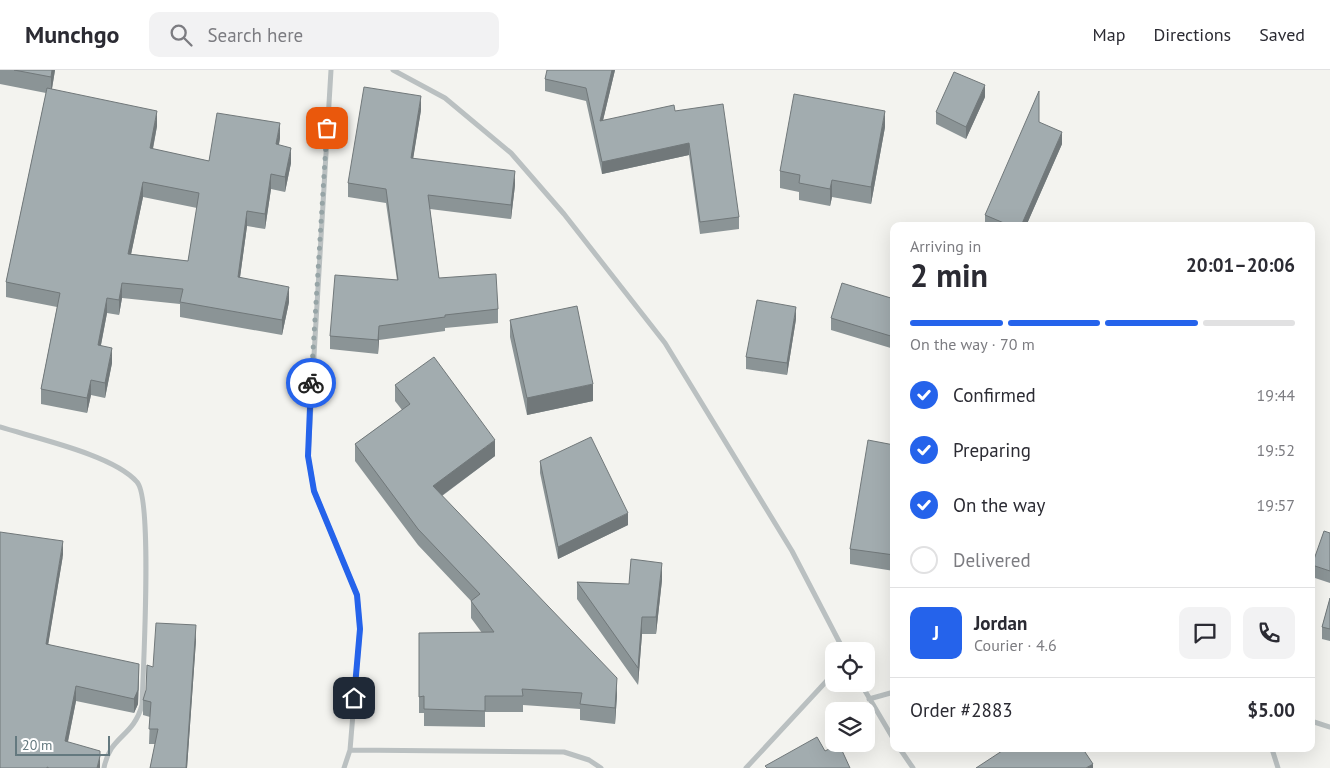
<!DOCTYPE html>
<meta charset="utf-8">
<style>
body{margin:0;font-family:"PT Sans",sans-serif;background:#f2f2f3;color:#2b2b33;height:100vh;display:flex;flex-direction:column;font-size:19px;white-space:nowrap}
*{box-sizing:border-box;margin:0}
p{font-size:16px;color:#7c7c81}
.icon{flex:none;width:28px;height:28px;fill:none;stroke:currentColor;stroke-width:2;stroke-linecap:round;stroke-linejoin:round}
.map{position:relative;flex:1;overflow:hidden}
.drawer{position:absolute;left:890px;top:152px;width:425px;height:530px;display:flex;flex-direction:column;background:#fff;border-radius:10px;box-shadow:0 5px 20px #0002}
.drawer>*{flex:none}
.tools{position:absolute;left:825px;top:572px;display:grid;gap:10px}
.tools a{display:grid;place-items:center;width:50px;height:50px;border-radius:10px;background:#fff;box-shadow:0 5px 20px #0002;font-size:25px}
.scale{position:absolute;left:15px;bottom:12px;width:95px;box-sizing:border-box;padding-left:5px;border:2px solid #64797f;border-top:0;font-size:14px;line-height:18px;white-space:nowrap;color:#64797f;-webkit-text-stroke:4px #fff;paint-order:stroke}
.pin{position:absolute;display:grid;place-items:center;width:42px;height:42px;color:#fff;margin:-21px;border-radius:10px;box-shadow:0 2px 8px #0006}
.courier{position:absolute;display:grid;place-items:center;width:50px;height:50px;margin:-25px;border:4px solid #2563eb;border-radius:50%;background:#fff;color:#222;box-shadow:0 1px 6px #0007}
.headline em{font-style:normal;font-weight:700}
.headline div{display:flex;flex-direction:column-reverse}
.headline{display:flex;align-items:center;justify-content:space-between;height:85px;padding:0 20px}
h1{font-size:32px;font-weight:700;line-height:38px}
.bar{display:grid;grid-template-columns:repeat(4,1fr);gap:8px 5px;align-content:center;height:60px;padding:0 20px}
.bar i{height:6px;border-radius:4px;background:#e1e1e2}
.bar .on{background:#2563eb}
.bar p{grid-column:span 4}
.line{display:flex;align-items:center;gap:12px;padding:0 20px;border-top:1px solid #e1e1e2}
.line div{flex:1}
.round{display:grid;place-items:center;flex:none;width:52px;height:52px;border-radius:10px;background:#f2f2f3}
ol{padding:0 20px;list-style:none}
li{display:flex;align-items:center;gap:15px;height:55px}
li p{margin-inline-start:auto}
li .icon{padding:5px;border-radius:50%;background:#2563eb;color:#fff;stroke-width:4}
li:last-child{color:#7c7c81}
li i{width:28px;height:28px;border:2px solid #e1e1e2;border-radius:50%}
header{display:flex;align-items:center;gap:30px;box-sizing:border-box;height:70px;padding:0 25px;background:#fff;border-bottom:1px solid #e1e1e2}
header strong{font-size:24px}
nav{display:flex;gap:28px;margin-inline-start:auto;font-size:18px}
.search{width:350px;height:45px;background:#f2f2f3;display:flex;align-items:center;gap:12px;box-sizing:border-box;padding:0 18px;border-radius:10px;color:#7c7c81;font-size:19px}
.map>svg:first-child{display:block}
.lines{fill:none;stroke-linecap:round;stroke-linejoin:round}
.street{stroke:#bac0c1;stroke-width:5}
.wall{fill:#8b9496;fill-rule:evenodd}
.shaded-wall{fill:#71787a}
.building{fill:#a2acaf;stroke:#71787a;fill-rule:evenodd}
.done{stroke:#96a4a6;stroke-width:5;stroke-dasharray:0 9}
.route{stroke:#2563eb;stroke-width:6}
</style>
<header>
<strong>Munchgo</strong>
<div class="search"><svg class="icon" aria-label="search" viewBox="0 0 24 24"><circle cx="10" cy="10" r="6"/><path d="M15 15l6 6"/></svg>Search here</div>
<nav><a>Map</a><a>Directions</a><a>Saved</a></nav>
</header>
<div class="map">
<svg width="1330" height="698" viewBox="0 0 1330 698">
<rect width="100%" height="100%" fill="#f3f3ef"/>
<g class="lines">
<path class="street" d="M 331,0 L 308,386 L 314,421 L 357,525 L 360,559 L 350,680 L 344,698
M 393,0 L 445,28 L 511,83 L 564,144 L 665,273 L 792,481 L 844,581
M 0,357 C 35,368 114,385 137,412 C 153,429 143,602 142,635 C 133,668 110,665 104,698
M 861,614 L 894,670
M 869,629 L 894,622
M 1311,651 L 1330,657
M 900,679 L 913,698
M 1272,679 L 1278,698
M 350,680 L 564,682 L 589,690 L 601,698
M 746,698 L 834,603"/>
</g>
<path class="wall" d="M 0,0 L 55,0 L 52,19 L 157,56 L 153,79 L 209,91 L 280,68 L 279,75 L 291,93 L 285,122 L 271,119 L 265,159 L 247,156 L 240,207 L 289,232 L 282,265 L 180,247 L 180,234 L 122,228 L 119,245 L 107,243 L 101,275 L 112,293 L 105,328 L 91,325 L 87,343 L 41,334 L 41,319 L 57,237 L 6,227 L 6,212 L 46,23 L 0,14 ZM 143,127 L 197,138 L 188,191 L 131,184 Z
M 615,0 L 603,50 L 675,41 L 739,147 L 739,159 L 700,164 L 689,85 L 602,104 L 586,31 L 545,21 L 545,9 Z
M 985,27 L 966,69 L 936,54 L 936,42 Z
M 421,40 L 413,88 L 515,115 L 511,149 L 430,139 L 439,208 L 498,239 L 498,253 L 445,258 L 445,261 L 379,270 L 378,284 L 330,279 L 330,266 L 397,210 L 386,133 L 348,127 L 348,113 Z
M 1039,52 L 1062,74 L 1026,156 L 985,156 L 985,145 Z
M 885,57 L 871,134 L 832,127 L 830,136 L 799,130 L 799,122 L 780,118 L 780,101 Z
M 894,229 L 894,279 L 831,260 L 831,248 Z
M 796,249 L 787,305 L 746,299 L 746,287 Z
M 510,250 L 593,331 L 527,345 L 510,267 Z
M 395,315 L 495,386 L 442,426 L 617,625 L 615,654 L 580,650 L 580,639 L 523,635 L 523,642 L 485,642 L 485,657 L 424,656 L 424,643 L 419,643 L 419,563 L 482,563 L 471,548 L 471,531 L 418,475 L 355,391 L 355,374 L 402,340 L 395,331 Z
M 894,375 L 894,501 L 850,494 L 850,479 Z
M 540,391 L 628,455 L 558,489 L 540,403 Z
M 1330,463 L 1330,513 L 1312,507 L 1312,495 Z
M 63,485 L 48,574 L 139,609 L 138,634 L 134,643 L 76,631 L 68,672 L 100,698 L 0,698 Z
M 662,510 L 656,564 L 642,564 L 638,615 L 577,529 L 577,512 L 629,514 Z
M 1330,528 L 1330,571 L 1322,569 L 1322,557 Z
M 196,570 L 187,698 L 150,698 L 155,674 L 149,674 L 150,647 L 143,645 L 143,630 L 153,597 Z"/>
<path class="shaded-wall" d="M 52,0 L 55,0 L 51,24 L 51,7 Z
M 612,0 L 615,0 L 600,63 L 600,51 Z
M 985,15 L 985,27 L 966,69 L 966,57 Z
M 421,26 L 421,40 L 411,102 L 411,88 Z
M 157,41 L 157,56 L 150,93 L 150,78 Z
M 885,41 L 885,57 L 871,134 L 871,117 Z
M 280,53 L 280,68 L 276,89 L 276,74 Z
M 1062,62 L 1062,74 L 1026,156 L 1021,156 Z
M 689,73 L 689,85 L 602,104 L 602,92 Z
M 291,78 L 291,93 L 285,122 L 285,107 Z
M 515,101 L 515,115 L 511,149 L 511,135 Z
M 271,104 L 271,119 L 265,159 L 265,144 Z
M 832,110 L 832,127 L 830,136 L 830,119 Z
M 143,112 L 143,127 L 128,199 L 128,184 Z
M 247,141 L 247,156 L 238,222 L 238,207 Z
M 122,213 L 122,228 L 119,245 L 119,230 Z
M 289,217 L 289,232 L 282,265 L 282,250 Z
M 107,228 L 107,243 L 98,290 L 98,275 Z
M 796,237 L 796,249 L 787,305 L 787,293 Z
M 379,256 L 379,270 L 378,284 L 378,270 Z
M 112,278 L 112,293 L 105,328 L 105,313 Z
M 91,310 L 91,325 L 87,343 L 87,328 Z
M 593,314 L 593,331 L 527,345 L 527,328 Z
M 495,370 L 495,386 L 433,432 L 433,416 Z
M 628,443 L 628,455 L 558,489 L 558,477 Z
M 63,471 L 63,485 L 46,588 L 46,574 Z
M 662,493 L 662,510 L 656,564 L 656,547 Z
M 642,547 L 642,564 L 638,615 L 638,598 Z
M 196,555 L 196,570 L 187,698 L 186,698 Z
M 139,594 L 138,634 L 134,643 L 134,629 Z
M 617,608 L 617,625 L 615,654 L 615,638 Z
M 76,616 L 76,631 L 65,685 L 65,671 Z
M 100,686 L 100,698 L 97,698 Z
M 1093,694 L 1093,698 L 1086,698 Z"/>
<path class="building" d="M 14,0 L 52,0 L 51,7 Z
M 547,0 L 612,0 L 600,51 L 674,35 L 675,41 L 723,34 L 739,147 L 700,152 L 689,73 L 602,92 L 586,18 L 545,9 Z
M 954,2 L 985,15 L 966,57 L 936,42 Z
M 364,17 L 421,26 L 411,88 L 515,101 L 511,135 L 428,125 L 439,208 L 496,204 L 498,239 L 445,245 L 445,247 L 379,256 L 378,270 L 330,266 L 335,205 L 398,210 L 386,119 L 348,113 Z
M 47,18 L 157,41 L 150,78 L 209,91 L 217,43 L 280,53 L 276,74 L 291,78 L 285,107 L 271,104 L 265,144 L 247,141 L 238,207 L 289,217 L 282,250 L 180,232 L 183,219 L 122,213 L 119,230 L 107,228 L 98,275 L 112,278 L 105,313 L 91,310 L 87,328 L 41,319 L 60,223 L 6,212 ZM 143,112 L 199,123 L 188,191 L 128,184 Z
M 1039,21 L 1039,52 L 1062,62 L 1021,156 L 1011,156 L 985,145 Z
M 794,24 L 885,41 L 871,117 L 832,110 L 830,119 L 799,113 L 800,105 L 780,101 Z
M 842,213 L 894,229 L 894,267 L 831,248 Z
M 757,230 L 796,237 L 787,293 L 746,287 Z
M 577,236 L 593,314 L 527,328 L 510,250 Z
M 434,287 L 495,370 L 433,416 L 617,608 L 615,638 L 580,634 L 582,623 L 522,619 L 523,626 L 485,626 L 485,641 L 424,639 L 424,626 L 419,627 L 419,563 L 494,562 L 471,531 L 480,524 L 418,459 L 355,374 L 410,334 L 395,315 Z
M 591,367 L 628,443 L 558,477 L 540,391 Z
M 868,370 L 894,375 L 894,485 L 850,479 Z
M 1324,461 L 1330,463 L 1330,501 L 1312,495 Z
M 0,462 L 63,471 L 46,574 L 139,594 L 138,620 L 134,629 L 76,616 L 65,671 L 100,681 L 100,686 L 97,698 L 49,698 L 47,697 L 47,698 L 0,698 Z
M 631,489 L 662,493 L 656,547 L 642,547 L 638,598 L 577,512 L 629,514 Z
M 1330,528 L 1330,559 L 1322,557 Z
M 156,553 L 196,555 L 186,698 L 150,698 L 158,659 L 149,659 L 151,632 L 143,630 L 146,620 L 147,595 L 153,597 Z
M 817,667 L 825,681 L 839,674 L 850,698 L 767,698 L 765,696 Z
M 1005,679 L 1083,679 L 1093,694 L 1086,698 L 976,698 Z"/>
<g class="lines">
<path class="done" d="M 311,313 L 327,58"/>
<path class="route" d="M 311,313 L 308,386 L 314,421 L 357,525 L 360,559 L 354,628"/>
</g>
</svg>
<div class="tools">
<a><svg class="icon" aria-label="locate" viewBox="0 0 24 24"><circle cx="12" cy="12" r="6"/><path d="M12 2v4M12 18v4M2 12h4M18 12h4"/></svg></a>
<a><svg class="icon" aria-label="layers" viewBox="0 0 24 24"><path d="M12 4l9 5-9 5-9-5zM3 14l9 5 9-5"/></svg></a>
</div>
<div class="scale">20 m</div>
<div class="pin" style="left:327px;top:58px;background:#ea580c"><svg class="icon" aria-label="bag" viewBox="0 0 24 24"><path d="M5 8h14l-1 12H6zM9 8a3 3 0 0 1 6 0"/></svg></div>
<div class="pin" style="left:354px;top:628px;background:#1f2937"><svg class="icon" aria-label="home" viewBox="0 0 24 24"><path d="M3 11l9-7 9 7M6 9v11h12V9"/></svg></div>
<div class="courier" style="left:311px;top:313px"><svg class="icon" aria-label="bike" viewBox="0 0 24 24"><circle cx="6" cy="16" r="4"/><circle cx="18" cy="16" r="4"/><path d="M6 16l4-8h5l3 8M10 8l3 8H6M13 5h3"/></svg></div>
<section class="drawer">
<div class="headline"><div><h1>2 min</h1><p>Arriving in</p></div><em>20:01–20:06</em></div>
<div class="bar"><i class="on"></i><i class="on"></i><i class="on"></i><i></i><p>On the way · 70 m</p></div>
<ol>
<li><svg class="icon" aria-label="check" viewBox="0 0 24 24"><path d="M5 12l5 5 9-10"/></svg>Confirmed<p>19:44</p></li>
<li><svg class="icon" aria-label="check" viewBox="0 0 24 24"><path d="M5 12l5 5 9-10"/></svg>Preparing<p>19:52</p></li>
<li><svg class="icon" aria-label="check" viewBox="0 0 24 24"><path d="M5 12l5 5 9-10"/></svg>On the way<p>19:57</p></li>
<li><i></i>Delivered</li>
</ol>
<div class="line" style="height:90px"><b class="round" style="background:#2563eb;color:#fff">J</b><div><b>Jordan</b><p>Courier · 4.6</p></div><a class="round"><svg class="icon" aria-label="chat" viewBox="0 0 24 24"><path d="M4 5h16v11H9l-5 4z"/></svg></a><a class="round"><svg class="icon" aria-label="phone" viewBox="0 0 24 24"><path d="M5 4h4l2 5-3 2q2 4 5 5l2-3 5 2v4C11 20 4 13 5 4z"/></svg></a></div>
<div class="line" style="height:65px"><div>Order #2883</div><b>$5.00</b></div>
</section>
</div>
